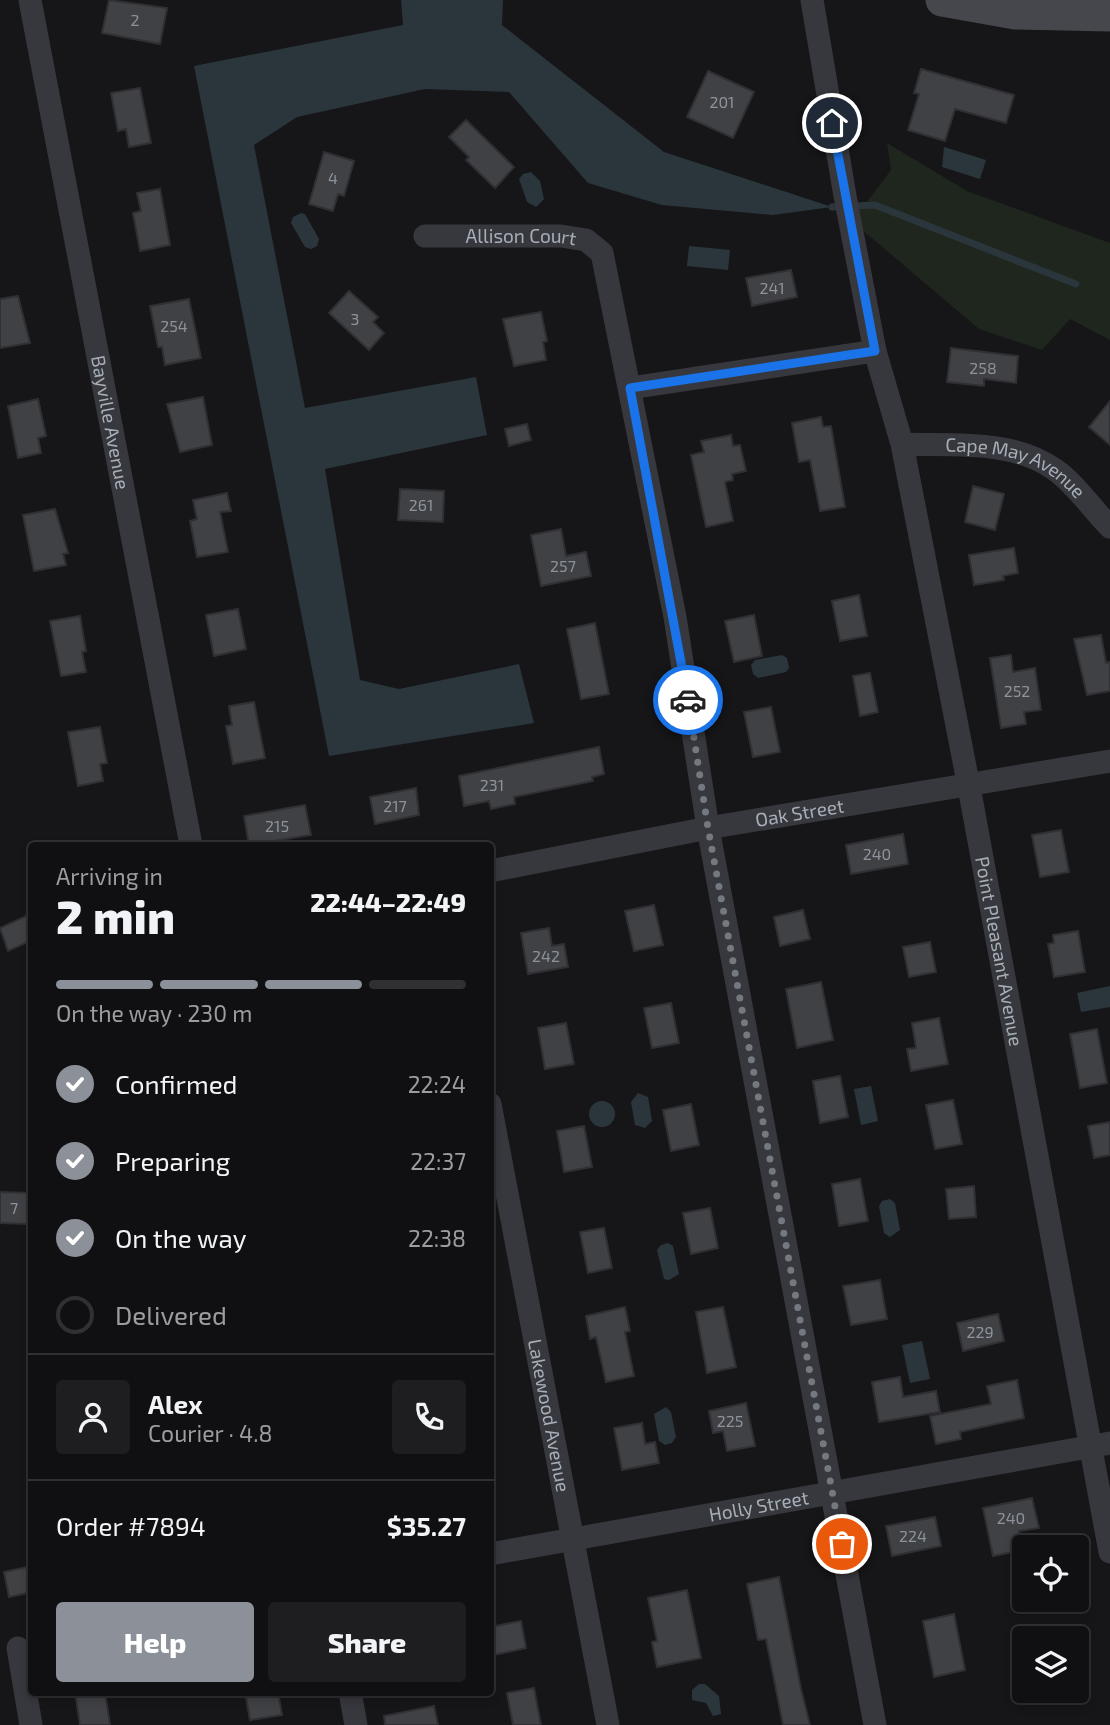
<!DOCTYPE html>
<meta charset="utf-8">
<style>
body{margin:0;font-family:"Exo 2",sans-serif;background:#1e1e20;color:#f1f3f6;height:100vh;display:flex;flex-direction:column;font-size:26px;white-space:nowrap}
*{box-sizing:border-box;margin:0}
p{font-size:23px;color:#9c9d9f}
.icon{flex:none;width:38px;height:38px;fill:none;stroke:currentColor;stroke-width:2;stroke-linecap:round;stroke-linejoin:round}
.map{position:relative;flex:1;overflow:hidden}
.side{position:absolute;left:28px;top:842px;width:466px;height:854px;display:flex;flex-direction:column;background:#101012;border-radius:7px;box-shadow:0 4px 10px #0003,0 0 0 2px #303032}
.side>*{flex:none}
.fabs{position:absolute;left:1012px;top:1535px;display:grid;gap:14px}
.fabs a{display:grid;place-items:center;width:77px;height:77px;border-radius:7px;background:#101012;box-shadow:0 4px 10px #0003,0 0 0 2px #303032;font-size:35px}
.pin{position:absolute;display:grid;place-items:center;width:60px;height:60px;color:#fff;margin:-30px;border:4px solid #fff;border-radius:50%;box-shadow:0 2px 7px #0007}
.courier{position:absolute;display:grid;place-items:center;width:70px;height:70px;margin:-35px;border:5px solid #1a73e8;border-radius:50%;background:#fff;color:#222;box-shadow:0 2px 9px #0007}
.overview em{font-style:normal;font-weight:800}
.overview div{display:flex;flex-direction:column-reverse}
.overview{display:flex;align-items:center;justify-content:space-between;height:119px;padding:0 28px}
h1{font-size:46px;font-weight:800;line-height:52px}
.bar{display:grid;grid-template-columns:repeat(4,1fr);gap:10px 7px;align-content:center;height:84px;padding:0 28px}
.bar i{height:9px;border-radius:5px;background:#303032}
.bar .current{background:#8c9099}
.bar p{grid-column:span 4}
.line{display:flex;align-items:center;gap:18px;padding:0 28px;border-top:2px solid #303032}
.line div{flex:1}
.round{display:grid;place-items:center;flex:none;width:74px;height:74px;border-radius:7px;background:#1e1e20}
ol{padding:0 28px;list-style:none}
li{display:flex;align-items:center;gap:21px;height:77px}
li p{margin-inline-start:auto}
li .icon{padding:7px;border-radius:50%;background:#8c9099;color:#fff;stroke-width:4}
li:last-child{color:#9c9d9f}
li i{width:38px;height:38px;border:4px solid #303032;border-radius:50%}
.action{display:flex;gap:14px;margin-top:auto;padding:14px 28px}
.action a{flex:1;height:80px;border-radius:7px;background:#8c9099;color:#fff;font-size:28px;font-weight:800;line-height:80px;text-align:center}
.action a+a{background:#1e1e20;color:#f1f3f6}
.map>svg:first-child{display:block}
.green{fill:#1e261e}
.water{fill:#2b363c}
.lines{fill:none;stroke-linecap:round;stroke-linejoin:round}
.stream{stroke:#2b363c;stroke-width:7}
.building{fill:#404145;stroke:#303034;stroke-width:2}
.street{stroke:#37383d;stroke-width:23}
.secondary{stroke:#45474d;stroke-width:33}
.done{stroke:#747980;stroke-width:7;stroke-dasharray:0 12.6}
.route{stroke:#1a73e8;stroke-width:9}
.labels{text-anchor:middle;stroke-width:5;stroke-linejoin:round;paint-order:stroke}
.number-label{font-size:16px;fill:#8d939b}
.street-label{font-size:19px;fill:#a7aeb8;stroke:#111113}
</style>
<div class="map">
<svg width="1110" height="1725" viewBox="0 0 1110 1725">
<rect width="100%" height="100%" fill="#161618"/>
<path class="green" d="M 887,143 L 967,191 L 1110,243 L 1110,340 L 1070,319 L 1042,350 L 979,329 L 854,223 L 852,205 L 867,202 L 891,170 Z"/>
<path class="water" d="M 401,0 L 503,0 L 502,25 L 664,152 L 832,207 L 773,215 L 662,205 L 588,183 L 509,92 L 425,89 L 297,117 L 254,145 L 305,408 L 476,377 L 487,435 L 325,469 L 360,680 L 399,689 L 519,664 L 534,723 L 329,756 L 194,66 L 403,25 Z
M 944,147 L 986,160 L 980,179 L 942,167 Z
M 531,172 L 540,181 L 544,199 L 536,207 L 527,202 L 519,179 L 523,174 Z
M 301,213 L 305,214 L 319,239 L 317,246 L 311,249 L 305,247 L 291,223 L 293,217 Z
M 689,246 L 730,250 L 728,270 L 687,266 Z
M 782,655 L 787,658 L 789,668 L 786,672 L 758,678 L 753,674 L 751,665 L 755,660 Z
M 1110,986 L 1110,1007 L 1081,1012 L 1077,993 Z
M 871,1086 L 878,1121 L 861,1125 L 854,1089 Z
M 638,1093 L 648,1097 L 652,1121 L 645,1128 L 635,1125 L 631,1102 Z
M589 1114a13 13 0 1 1 26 0a13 13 0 1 1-26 0Z
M 890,1199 L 895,1203 L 900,1230 L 890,1237 L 884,1233 L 879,1206 L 882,1201 Z
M 668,1243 L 673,1246 L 679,1274 L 669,1280 L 664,1279 L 657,1250 L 661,1245 Z
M 922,1341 L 930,1379 L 910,1383 L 902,1345 Z
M 666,1407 L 671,1412 L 676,1437 L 672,1443 L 665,1445 L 659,1441 L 654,1414 Z
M 699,1684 L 705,1684 L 719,1696 L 721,1714 L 713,1716 L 706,1703 L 692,1700 L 692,1690 Z"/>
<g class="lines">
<path class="stream" d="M 832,207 L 875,205 L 1076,284"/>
</g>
<path class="building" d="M 109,0 L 167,8 L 160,44 L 102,33 Z
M 921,69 L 1014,95 L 1006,123 L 955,109 L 945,141 L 908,130 L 919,94 L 914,93 Z
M 708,71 L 754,92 L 733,138 L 687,117 Z
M 140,88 L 151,143 L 129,147 L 126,129 L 118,131 L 111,93 Z
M 466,120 L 514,167 L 495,188 L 466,160 L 469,157 L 449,137 Z
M 324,152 L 354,161 L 344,196 L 338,194 L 333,211 L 309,204 Z
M 160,189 L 170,245 L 140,251 L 133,213 L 141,211 L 137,193 Z
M 791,270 L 797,297 L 752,306 L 746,278 Z
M 349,291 L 378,317 L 373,322 L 384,333 L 369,350 L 329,313 Z
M 18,296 L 30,343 L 0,348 L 0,299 Z
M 189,299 L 201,358 L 165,365 L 162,347 L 158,347 L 150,306 Z
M 541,312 L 547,341 L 543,342 L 546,360 L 514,366 L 503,319 Z
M 951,348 L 1018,356 L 1016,383 L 984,379 L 984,386 L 947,382 Z
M 203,397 L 212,445 L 180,452 L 167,404 Z
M 38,399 L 46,436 L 38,438 L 41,453 L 18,458 L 8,406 Z
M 1110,401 L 1110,445 L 1089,427 Z
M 821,417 L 823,427 L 831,426 L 845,507 L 820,511 L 810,460 L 799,462 L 792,423 Z
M 527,424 L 531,440 L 509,446 L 505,429 Z
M 731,435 L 733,446 L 740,445 L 746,471 L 732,474 L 733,480 L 725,482 L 733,521 L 706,527 L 691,455 L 704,452 L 701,441 Z
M 973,486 L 1004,494 L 995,530 L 965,522 Z
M 400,489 L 444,491 L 443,522 L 398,520 Z
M 227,493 L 231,511 L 220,512 L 228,552 L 197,557 L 190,521 L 197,519 L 193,500 Z
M 55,509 L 68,553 L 63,554 L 66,565 L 34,571 L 23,515 Z
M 561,529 L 566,556 L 586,552 L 591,576 L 541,586 L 531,535 Z
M 1014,548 L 1018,573 L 1003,576 L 1004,580 L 974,585 L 969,555 Z
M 859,595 L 867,636 L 840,641 L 832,601 Z
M 238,609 L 246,649 L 214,656 L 206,615 Z
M 754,615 L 762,656 L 734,662 L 725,621 Z
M 80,616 L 86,651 L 82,652 L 86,672 L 61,676 L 50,621 Z
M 595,623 L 609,694 L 581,699 L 567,629 Z
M 1101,635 L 1106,663 L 1110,662 L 1110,691 L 1087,695 L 1074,639 Z
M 1011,655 L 1013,672 L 1035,668 L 1041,710 L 1024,712 L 1026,724 L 1001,728 L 990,658 Z
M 870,673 L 878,712 L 860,716 L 853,676 Z
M 254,702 L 265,758 L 233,764 L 226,726 L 232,725 L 229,706 Z
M 771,707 L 780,752 L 753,757 L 744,712 Z
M 100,727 L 107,763 L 100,764 L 103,781 L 78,786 L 68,732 Z
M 599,747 L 604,774 L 592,777 L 593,781 L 514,797 L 515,804 L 491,809 L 489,801 L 464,806 L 459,776 Z
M 416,788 L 419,815 L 375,824 L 370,797 Z
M 305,805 L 311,835 L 249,845 L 244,816 Z
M 1061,830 L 1069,872 L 1040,877 L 1032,835 Z
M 903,834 L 908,864 L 851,874 L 846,845 Z
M 654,905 L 663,945 L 634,951 L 625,911 Z
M 803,910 L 810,939 L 780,946 L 774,917 Z
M 26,916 L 32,928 L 32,940 L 8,951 L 0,928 Z
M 549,928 L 552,946 L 564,944 L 568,967 L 528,974 L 521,933 Z
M 1078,931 L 1085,972 L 1054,977 L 1048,944 L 1054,943 L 1053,935 Z
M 930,942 L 936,972 L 909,977 L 903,947 Z
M 821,982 L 833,1040 L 797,1048 L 786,989 Z
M 671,1003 L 679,1043 L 652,1048 L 644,1008 Z
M 939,1018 L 948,1064 L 911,1071 L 907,1049 L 916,1048 L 912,1023 Z
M 566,1023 L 574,1064 L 545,1069 L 538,1028 Z
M 1097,1029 L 1107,1083 L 1080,1088 L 1070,1034 Z
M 840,1076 L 848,1117 L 820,1123 L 813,1081 Z
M 953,1100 L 962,1144 L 935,1149 L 926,1105 Z
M 691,1104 L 699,1145 L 671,1151 L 663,1110 Z
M 1110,1122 L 1110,1155 L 1094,1158 L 1088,1126 Z
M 584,1126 L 592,1167 L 564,1172 L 557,1131 Z
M 860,1179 L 868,1221 L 839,1226 L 832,1184 Z
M 974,1186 L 976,1217 L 949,1219 L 946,1189 Z
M 0,1192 L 29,1193 L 27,1224 L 0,1223 Z
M 710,1208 L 718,1248 L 691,1254 L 683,1213 Z
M 604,1228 L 612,1268 L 588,1273 L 580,1232 Z
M 880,1280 L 887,1319 L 851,1325 L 843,1286 Z
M 625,1307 L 630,1331 L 625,1332 L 634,1376 L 606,1382 L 596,1337 L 590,1339 L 586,1316 Z
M 723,1307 L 736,1367 L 707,1373 L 696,1312 Z
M 998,1314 L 1004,1341 L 963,1351 L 957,1323 Z
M 900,1377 L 903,1397 L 936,1391 L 940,1412 L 879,1422 L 872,1382 Z
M 1017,1380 L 1024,1418 L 960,1432 L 961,1439 L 936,1444 L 930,1416 L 991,1404 L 987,1386 Z
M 746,1403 L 755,1446 L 727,1451 L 723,1431 L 713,1433 L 709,1411 Z
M 642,1423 L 645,1444 L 655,1442 L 659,1463 L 622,1470 L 614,1428 Z
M 1032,1498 L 1039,1528 L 1019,1531 L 1023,1550 L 993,1556 L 983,1508 Z
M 935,1517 L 941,1546 L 892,1556 L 886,1526 Z
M 32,1566 L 32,1592 L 9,1597 L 4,1572 Z
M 779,1577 L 801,1689 L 810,1725 L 783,1725 L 766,1639 L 758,1640 L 747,1584 Z
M 687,1590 L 701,1658 L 657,1667 L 652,1642 L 657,1641 L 648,1598 Z
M 954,1614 L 965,1670 L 934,1677 L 923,1621 Z
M 521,1621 L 526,1648 L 490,1656 L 490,1627 Z
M 534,1688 L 541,1725 L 513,1725 L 507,1693 Z
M 75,1692 L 105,1692 L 110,1725 L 80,1725 Z
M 245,1692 L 278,1692 L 282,1715 L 250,1720 Z
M 434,1706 L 438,1725 L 385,1725 L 384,1716 Z"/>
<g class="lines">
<g class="street">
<path id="s1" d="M 30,0 L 191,845"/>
<path id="s2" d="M 812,0 L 845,196 L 875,351 L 902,444 L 969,787 L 1110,1552"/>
<path id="s3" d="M 425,236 L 561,236 L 586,240 L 602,253 L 675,617 L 708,828 L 875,1725"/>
<path d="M 630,388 L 875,351"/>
<path id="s4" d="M 902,444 C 952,446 1011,439 1054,469 C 1075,483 1092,509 1110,527"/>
<path id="s5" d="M 490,871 L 708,828 L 1110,761"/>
<path id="s6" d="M 490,1104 L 608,1725"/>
<path id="s7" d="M 490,1554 L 1110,1443"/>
<path d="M 18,1648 L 31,1725"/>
<path d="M 350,1692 L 356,1725"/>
</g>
<path class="secondary" d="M 942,0 L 1015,13 L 1110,15"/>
</g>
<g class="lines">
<path class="done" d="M 688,700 L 708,828 L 842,1544"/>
<path class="route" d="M 688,700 L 630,388 L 875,351 L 832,123"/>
</g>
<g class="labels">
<g class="number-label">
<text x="135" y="26">2</text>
<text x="722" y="108">201</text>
<text x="333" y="184">4</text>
<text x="772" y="294">241</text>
<text x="355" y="325">3</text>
<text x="174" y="332">254</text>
<text x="983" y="374">258</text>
<text x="421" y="511">261</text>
<text x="563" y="572">257</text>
<text x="1017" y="697">252</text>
<text x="492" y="791">231</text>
<text x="395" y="812">217</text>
<text x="277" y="832">215</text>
<text x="877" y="860">240</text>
<text x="546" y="962">242</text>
<text x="14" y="1214">7</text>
<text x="980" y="1338">229</text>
<text x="730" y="1427">225</text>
<text x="1011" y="1524">240</text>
<text x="913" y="1542">224</text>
</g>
<g class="street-label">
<text dy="7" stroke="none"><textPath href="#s3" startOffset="96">Allison Court</textPath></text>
<text dy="7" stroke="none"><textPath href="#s1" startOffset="430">Bayville Avenue</textPath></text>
<text dy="7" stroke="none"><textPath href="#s4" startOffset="119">Cape May Avenue</textPath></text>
<text dy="7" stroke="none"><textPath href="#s5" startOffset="315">Oak Street</textPath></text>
<text dy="7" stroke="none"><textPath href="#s2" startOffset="970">Point Pleasant Avenue</textPath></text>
<text dy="7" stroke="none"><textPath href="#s6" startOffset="317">Lakewood Avenue</textPath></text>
<text dy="7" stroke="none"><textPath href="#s7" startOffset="273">Holly Street</textPath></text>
</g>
</g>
</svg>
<div class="fabs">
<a><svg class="icon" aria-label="locate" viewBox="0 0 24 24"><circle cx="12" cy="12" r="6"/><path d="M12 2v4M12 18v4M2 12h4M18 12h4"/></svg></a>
<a><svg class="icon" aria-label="layers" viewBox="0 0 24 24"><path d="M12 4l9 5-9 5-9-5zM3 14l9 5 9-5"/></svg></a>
</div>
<div class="pin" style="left:842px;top:1544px;background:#ea580c"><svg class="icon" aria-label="bag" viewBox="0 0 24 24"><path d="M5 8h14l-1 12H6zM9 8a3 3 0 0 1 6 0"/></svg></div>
<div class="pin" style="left:832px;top:123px;background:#1f2937"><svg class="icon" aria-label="home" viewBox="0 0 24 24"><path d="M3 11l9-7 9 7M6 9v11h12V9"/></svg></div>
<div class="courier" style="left:688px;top:700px"><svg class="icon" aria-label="car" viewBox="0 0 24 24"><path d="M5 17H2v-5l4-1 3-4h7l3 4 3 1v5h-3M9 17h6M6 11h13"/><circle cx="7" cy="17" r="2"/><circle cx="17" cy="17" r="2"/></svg></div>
<section class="side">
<div class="overview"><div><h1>2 min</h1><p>Arriving in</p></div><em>22:44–22:49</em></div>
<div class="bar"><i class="current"></i><i class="current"></i><i class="current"></i><i></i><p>On the way · 230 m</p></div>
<ol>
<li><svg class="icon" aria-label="check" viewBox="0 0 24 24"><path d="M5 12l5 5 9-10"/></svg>Confirmed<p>22:24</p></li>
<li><svg class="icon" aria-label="check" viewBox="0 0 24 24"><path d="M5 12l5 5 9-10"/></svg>Preparing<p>22:37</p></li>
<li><svg class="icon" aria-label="check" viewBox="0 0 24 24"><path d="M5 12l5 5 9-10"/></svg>On the way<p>22:38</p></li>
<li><i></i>Delivered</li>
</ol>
<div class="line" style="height:126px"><a class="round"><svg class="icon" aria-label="person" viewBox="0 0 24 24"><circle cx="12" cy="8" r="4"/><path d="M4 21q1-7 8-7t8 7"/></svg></a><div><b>Alex</b><p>Courier · 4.8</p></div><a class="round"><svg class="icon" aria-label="phone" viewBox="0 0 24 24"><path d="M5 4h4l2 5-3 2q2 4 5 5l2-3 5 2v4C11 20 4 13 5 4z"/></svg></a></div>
<div class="line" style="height:91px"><div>Order #7894</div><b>$35.27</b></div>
<div class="action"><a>Help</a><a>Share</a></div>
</section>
</div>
